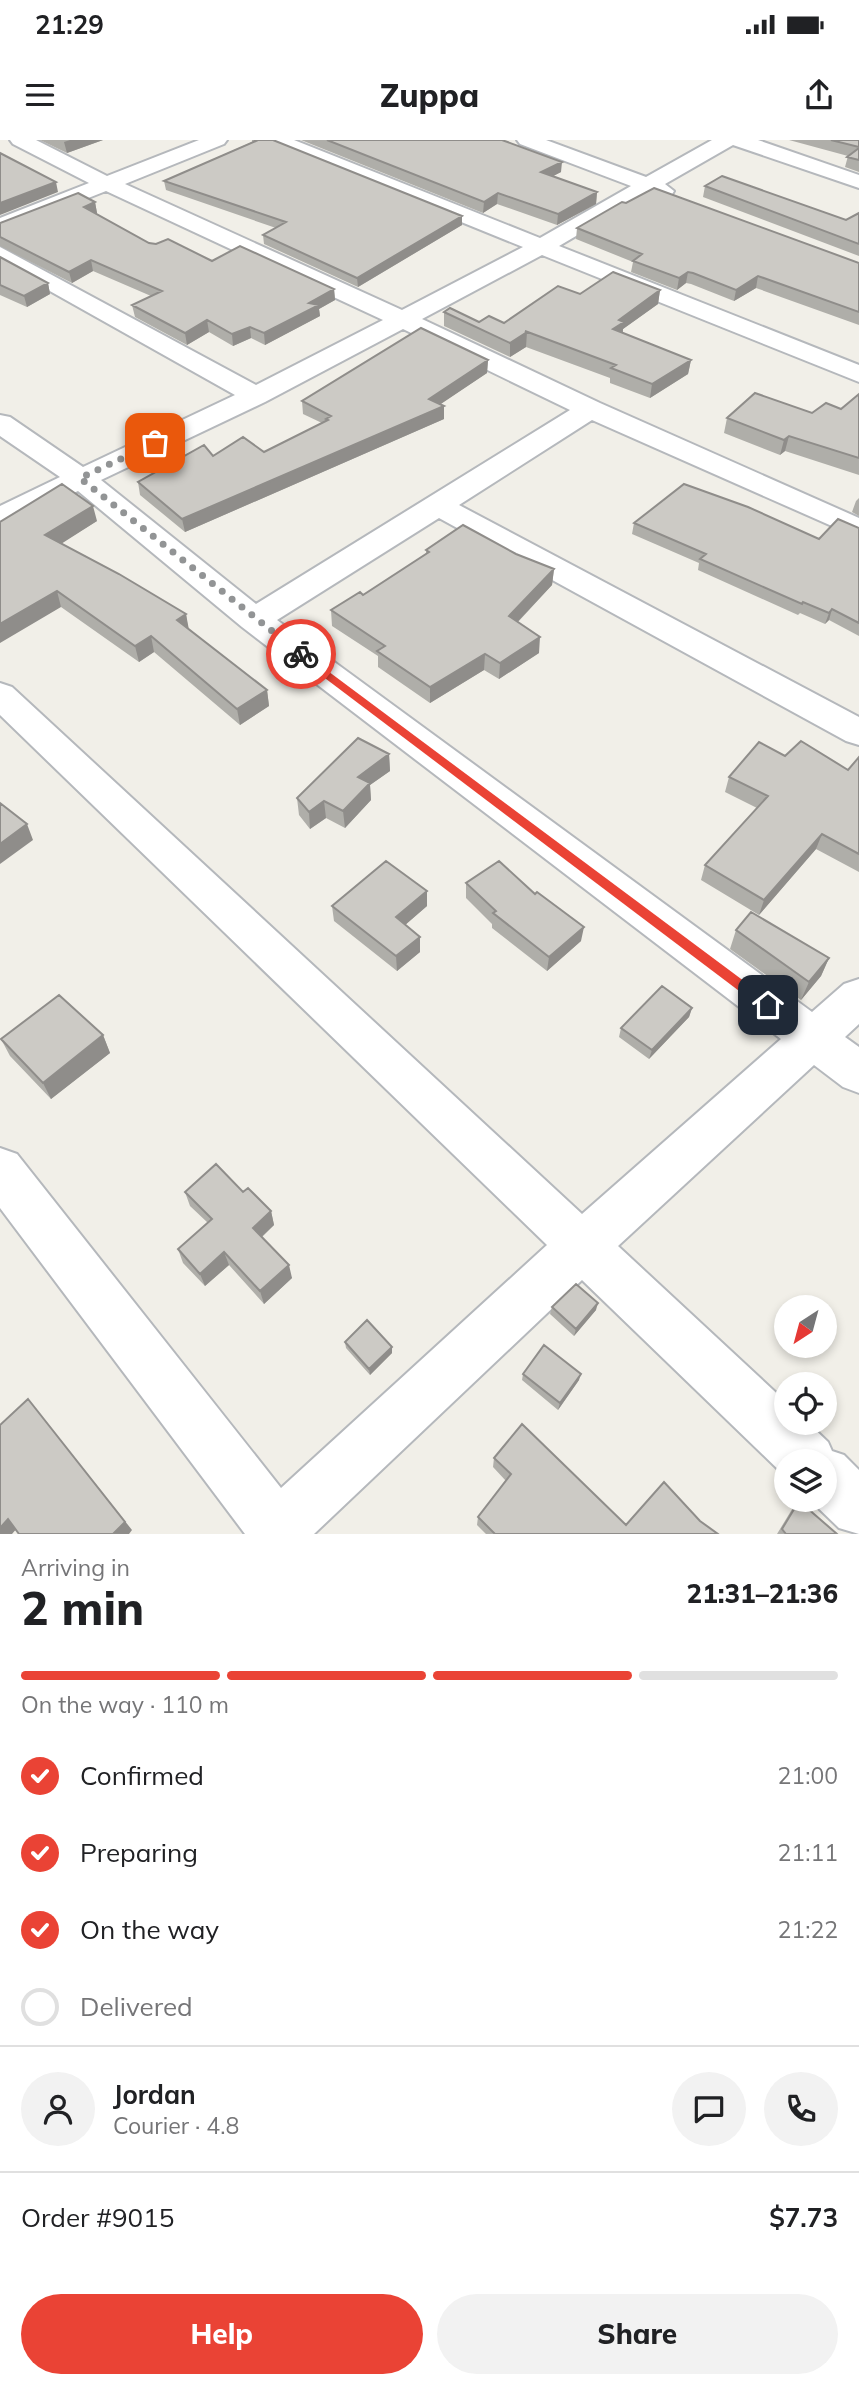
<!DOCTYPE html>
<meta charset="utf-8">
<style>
body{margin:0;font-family:Mulish,sans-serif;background:#f2f2f2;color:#202124;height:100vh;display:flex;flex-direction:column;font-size:26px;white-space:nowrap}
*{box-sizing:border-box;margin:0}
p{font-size:23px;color:#757577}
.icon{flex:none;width:38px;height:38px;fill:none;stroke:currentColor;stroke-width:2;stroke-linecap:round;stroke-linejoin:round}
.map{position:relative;height:1394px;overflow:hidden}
.details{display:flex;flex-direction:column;background:#fff;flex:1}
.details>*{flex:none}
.needle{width:46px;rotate:216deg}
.tools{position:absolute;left:774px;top:1155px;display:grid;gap:14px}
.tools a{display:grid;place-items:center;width:63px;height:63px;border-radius:50%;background:#fff;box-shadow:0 4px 10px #0003;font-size:35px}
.pin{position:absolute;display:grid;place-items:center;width:60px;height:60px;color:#fff;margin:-30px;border-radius:14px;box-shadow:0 4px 10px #0006}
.courier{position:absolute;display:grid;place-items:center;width:70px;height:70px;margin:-35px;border:5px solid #ea4335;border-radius:50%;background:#fff;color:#222;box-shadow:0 2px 9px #0007}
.headline em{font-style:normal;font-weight:800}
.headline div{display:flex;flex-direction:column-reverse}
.headline{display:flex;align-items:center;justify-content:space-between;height:119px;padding:0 21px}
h1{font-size:46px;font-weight:800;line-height:52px}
.bar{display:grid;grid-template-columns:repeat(4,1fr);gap:10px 7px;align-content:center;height:84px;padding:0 21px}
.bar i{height:9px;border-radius:5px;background:#e0e0e0}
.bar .selected{background:#ea4335}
.bar p{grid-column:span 4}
.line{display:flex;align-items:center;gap:18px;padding:0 21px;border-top:2px solid #e0e0e0}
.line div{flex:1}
.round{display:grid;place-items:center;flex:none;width:74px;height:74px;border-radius:37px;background:#f2f2f2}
ol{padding:0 21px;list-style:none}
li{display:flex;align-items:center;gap:21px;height:77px}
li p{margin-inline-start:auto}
li .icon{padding:7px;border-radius:50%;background:#ea4335;color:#fff;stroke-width:4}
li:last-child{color:#757577}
li i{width:38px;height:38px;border:4px solid #e0e0e0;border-radius:50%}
.button{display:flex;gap:14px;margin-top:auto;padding:14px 21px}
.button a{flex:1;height:80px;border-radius:42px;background:#ea4335;color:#fff;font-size:28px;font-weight:800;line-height:80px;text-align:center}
.button a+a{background:#f2f2f2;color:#202124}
.status{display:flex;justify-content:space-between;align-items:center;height:49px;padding:0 35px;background:#fff;direction:ltr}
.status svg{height:19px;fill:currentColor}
header{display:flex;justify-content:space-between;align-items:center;height:91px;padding:0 21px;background:#fff;font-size:32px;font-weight:800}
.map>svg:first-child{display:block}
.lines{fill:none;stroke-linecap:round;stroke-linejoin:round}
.minor-casing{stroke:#b5b8bc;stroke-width:4}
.minor{fill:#fff;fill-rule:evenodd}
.wall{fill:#afaea9}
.shaded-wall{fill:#8f8d8a}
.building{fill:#cccac5;stroke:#8f8d8a;stroke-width:2}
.route{fill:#ea4335}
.done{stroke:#929495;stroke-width:7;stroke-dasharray:0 12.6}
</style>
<div class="status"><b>21:29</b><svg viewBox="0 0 49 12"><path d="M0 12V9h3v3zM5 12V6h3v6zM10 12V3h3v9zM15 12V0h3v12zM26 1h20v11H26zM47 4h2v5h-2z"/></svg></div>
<header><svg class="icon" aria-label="menu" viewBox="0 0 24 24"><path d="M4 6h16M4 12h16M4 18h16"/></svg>Zuppa<svg class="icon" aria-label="share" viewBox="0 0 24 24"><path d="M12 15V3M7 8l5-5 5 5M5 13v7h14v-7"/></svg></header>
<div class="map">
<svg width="859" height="1394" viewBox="0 0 859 1394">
<rect width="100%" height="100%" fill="#f1efe8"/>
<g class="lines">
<g class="minor-casing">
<path id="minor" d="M 10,0 L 36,0 L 107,36 L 199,0 L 227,0 L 224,4 L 125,44 L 402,170 L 523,107 L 269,4 L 266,0 L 294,0 L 540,98 L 631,46 L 520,4 L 517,0 L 546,0 L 646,37 L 712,0 L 758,0 L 859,35 L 859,48 L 733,5 L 665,44 L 674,51 L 671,56 L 663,57 L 649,53 L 559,106 L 859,225 L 859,242 L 542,115 L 422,179 L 600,263 L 859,378 L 859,398 L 592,280 L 459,365 L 859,577 L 859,605 L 846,601 L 439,378 L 277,480 L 812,872 L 844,844 L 859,839 L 859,884 L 845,897 L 859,907 L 859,953 L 843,947 L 814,925 L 618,1106 L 786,1262 L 786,1283 L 808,1283 L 828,1302 L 832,1311 L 844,1315 L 859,1330 L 859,1394 L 839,1388 L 810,1360 L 824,1360 L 824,1321 L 786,1321 L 786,1337 L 582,1140 L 314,1394 L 245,1394 L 0,1068 L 0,1008 L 17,1014 L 281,1348 L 547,1105 L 0,575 L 0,543 L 12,547 L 582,1074 L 781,899 L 242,487 L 78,351 L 0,386 L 0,366 L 60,337 L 0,296 L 0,275 L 10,277 L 83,327 L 235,255 L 0,123 L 0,107 L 256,245 L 383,180 L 106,51 L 0,93 L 0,78 L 89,43 L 13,4 ZM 403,189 L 570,270 L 256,464 L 101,340 L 265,262 Z"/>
</g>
<use href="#minor" class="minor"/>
</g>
<path class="wall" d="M 40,0 L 103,0 L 67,13 Z
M 252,0 L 273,0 L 462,85 L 358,147 L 264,104 L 263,95 L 276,88 L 166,50 L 164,41 L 252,2 Z
M 301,0 L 505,0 L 503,1 L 561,32 L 553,36 L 597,52 L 596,64 L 557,85 L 497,64 L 483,73 Z
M 789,0 L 859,0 L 859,32 L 845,27 L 848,16 Z
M 705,46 L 846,80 L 859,73 L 859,116 L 703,57 Z
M 95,62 L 97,73 L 96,74 L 149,103 L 212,121 L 334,149 L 335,160 L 319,169 L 320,176 L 265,205 L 251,198 L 233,206 L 209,192 L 187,205 L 135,177 L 132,165 L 151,156 L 93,131 L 72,143 L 0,106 L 0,83 Z
M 577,88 L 859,123 L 859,185 L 756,148 L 734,161 L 691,144 L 686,143 L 677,150 L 631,132 L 633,122 L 576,99 Z
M 0,117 L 48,143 L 50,154 L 27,167 L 0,155 Z
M 660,150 L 658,164 L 623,189 L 623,193 L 691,220 L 688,234 L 650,258 L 610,243 L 610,238 L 526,207 L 510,217 L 444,186 L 444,172 L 479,182 L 504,183 L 580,154 Z
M 488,220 L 487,233 L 440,264 L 444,279 L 185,392 L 140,355 L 138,342 L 213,316 L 264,312 L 322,283 L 303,274 L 302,261 Z
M 859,254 L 859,335 L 785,311 L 780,315 L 724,293 L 727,278 L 812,273 L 841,269 Z
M 859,358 L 859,376 L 852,372 L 856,361 Z
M 97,381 L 61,403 L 186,474 L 188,489 L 267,550 L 269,566 L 240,585 L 154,512 L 139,522 L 61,467 L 0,382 Z
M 634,383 L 819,399 L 859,388 L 859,496 L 829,480 L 825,484 L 800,473 L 798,475 L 698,430 L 699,423 L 632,394 Z
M 426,410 L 516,414 L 554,429 L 552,445 L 518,482 L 539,513 L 499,539 L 484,530 L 430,563 L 378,527 L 378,516 L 332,486 L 331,470 L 363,455 L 426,414 Z
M 389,614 L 390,631 L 370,645 L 371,660 L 345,688 L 326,678 L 310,689 L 299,675 L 297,658 Z
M 785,616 L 848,630 L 859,617 L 859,732 L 816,709 L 759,775 L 701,740 L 705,725 L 757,668 L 725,652 L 729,637 Z
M 466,743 L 581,801 L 547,831 L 492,788 L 492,784 L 466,758 Z
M 427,751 L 427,766 L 405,785 L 420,797 L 420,812 L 397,831 L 334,781 L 332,766 Z
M 736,790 L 829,818 L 821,836 L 801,860 L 730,809 Z
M 692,868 L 689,877 L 649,919 L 619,897 L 621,888 Z
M 103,895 L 110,913 L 51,959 L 10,916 L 1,899 Z
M 185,1052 L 243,1052 L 271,1071 L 274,1085 L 262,1097 L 292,1138 L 264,1164 L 229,1125 L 205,1146 L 183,1123 L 178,1109 L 208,1083 L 190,1066 Z
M 552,1167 L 596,1170 L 574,1196 L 550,1174 Z
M 345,1202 L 392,1207 L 392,1213 L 370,1235 L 346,1208 Z
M 523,1234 L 579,1240 L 558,1270 L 522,1240 Z
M 494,1318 L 626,1385 L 700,1381 L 718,1394 L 486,1394 L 477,1385 L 478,1377 L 506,1341 L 493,1327 Z
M 799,1361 L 837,1394 L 777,1394 L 794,1366 Z"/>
<path class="shaded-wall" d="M 70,0 L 103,0 L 67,13 L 64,2 Z
M 562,22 L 561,32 L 540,43 L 541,32 Z
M 56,42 L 58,52 L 0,75 L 0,63 Z
M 597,52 L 596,64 L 557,85 L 558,74 Z
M 498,53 L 497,64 L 483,73 L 484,62 Z
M 95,62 L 97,73 L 86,78 L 84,67 Z
M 462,76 L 462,85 L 358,147 L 357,138 Z
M 91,120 L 93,131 L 72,143 L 69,132 Z
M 688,132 L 686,143 L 677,150 L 679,138 Z
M 758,136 L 756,148 L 734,161 L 736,150 Z
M 48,143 L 50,154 L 27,167 L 24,156 Z
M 334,149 L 335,160 L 319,169 L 320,176 L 265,205 L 264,193 L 309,163 Z
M 660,150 L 658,164 L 623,189 L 622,196 L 613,189 L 619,180 Z
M 207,180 L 209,192 L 187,205 L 185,193 Z
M 250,187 L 251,198 L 233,206 L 232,194 Z
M 527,192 L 526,207 L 510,217 L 510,203 Z
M 488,220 L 487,233 L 429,272 L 429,259 Z
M 691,220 L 688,234 L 650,258 L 652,244 Z
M 444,266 L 444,279 L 185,392 L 182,379 Z
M 789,296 L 785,311 L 780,315 L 784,300 Z
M 93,366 L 97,381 L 50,411 L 45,395 Z
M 554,429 L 552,445 L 508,492 L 509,476 Z
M 57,451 L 61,467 L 0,503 L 0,484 Z
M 832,469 L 829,480 L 825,484 L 829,473 Z
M 186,474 L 189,490 L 177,480 Z
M 151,496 L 154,512 L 139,522 L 135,506 Z
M 540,497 L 539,513 L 499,539 L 500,523 Z
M 485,514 L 484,530 L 430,563 L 430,547 Z
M 267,550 L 269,566 L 240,585 L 237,569 Z
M 389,614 L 390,631 L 370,645 L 371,660 L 345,688 L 343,671 L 358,637 Z
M 324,661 L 326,678 L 310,689 L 309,672 Z
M 27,684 L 33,700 L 0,724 L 0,704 Z
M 822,694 L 816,709 L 759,775 L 764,760 Z
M 427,751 L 427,766 L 397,792 L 396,777 Z
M 584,787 L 581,801 L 547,831 L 549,817 Z
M 420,797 L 420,812 L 397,831 L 396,816 Z
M 829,818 L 821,836 L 801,860 L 809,842 Z
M 692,868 L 689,877 L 649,919 L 652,910 Z
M 103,895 L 110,913 L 51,959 L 43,943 Z
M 271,1071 L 274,1085 L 257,1101 L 253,1088 Z
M 224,1112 L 229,1125 L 205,1146 L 200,1134 Z
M 289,1125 L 292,1138 L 264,1164 L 260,1151 Z
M 598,1163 L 596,1170 L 574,1196 L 576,1189 Z
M 392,1207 L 392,1213 L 370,1235 L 369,1229 Z
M 581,1234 L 579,1240 L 558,1270 L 560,1263 Z
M 28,1259 L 132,1390 L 129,1394 L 113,1394 Z
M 8,1379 L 18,1387 L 12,1394 L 0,1394 L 0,1388 Z"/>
<path class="building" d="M 254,0 L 273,0 L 462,76 L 357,138 L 263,95 L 286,82 L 164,41 L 256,1 Z
M 327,0 L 502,0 L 562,22 L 541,32 L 597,52 L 558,74 L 498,53 L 484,62 Z
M 831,0 L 859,0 L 859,7 Z
M 859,8 L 859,20 L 847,17 Z
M 0,13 L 56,42 L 0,63 Z
M 722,36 L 846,80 L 859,73 L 859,104 L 705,46 Z
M 654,48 L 859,123 L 859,172 L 758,136 L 736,150 L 693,133 L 688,132 L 679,138 L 633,121 L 642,114 L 577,88 L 622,62 L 626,63 Z
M 78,53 L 95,62 L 84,67 L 149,103 L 156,104 L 168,99 L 212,121 L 240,106 L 334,149 L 309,163 L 319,165 L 264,193 L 250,187 L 232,194 L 207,180 L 185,193 L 132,165 L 162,151 L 91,120 L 69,132 L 0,97 L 0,83 Z
M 0,117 L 48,143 L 24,156 L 0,145 Z
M 613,132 L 660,150 L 619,180 L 624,182 L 613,189 L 691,220 L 652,244 L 611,228 L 616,225 L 525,191 L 527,192 L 510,203 L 444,172 L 450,168 L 479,182 L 489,176 L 504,183 L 558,146 L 580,154 Z
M 421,188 L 488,220 L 429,259 L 444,266 L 182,379 L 138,342 L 204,305 L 213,316 L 243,297 L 264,312 L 328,280 L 326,279 L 331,276 L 302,261 Z
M 755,253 L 812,273 L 826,263 L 841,269 L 859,254 L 859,318 L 789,296 L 784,300 L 727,278 Z
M 62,344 L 93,366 L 45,395 L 119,434 L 186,474 L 177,480 L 267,550 L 237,569 L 151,496 L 135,506 L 57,451 L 0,484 L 0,382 Z
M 684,344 L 748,367 L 819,399 L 838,379 L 859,388 L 859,483 L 832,469 L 829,473 L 803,462 L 802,464 L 700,419 L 706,414 L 634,383 Z
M 463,385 L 516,414 L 554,429 L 509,476 L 540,497 L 500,523 L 485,514 L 430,547 L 377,511 L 385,506 L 331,470 L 360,452 L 363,455 L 429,412 L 426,410 Z
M 358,598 L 389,614 L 358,637 L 370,643 L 343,671 L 324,661 L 309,672 L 297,658 Z
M 801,601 L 848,630 L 859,617 L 859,714 L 822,694 L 764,760 L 705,725 L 768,656 L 729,637 L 759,602 L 785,616 Z
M 0,663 L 27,684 L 0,704 Z
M 386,721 L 427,751 L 396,777 L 420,797 L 396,816 L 332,766 Z
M 499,721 L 535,754 L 537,752 L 584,787 L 549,817 L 493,773 L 496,771 L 466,743 Z
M 751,772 L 829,818 L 809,842 L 736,790 Z
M 662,846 L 692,868 L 652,910 L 621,888 Z
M 59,855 L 103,895 L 43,943 L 1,899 Z
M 216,1024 L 243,1052 L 248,1048 L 271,1071 L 253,1088 L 289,1125 L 260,1151 L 224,1112 L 200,1134 L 178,1109 L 212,1079 L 185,1052 Z
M 576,1144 L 598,1163 L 576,1189 L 552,1167 Z
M 367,1180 L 392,1207 L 369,1229 L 345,1202 Z
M 544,1205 L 581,1234 L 560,1263 L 523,1234 Z
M 28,1259 L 125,1382 L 113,1394 L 19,1394 L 8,1379 L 0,1388 L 0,1285 Z
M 522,1284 L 626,1385 L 664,1342 L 700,1381 L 718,1394 L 495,1394 L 478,1377 L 511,1334 L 494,1318 Z
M 799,1361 L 837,1394 L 786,1394 L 782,1389 Z"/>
<path class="route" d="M 301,511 L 772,862 L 772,869 L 763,869 L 297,517 L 297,512 Z"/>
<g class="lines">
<path class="done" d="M 155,303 L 80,338 L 301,514"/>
</g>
</svg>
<div class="tools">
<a><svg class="needle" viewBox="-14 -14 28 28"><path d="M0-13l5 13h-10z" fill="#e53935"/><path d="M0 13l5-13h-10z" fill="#757577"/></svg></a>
<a><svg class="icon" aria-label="locate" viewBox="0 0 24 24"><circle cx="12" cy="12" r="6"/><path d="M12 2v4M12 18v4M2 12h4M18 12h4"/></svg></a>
<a><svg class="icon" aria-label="layers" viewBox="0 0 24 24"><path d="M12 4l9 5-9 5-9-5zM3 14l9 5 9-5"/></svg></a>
</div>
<div class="pin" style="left:155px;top:303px;background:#ea580c"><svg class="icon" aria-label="bag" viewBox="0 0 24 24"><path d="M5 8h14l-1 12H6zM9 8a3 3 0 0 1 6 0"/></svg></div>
<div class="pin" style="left:768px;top:865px;background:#1f2937"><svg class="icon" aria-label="home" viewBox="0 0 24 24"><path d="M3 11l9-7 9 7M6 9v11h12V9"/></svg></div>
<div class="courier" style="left:301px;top:514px"><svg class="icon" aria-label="bike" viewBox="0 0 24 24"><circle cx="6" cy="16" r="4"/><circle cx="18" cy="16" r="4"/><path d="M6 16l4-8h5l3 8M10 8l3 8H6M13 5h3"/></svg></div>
</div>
<section class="details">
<div class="headline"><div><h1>2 min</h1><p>Arriving in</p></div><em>21:31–21:36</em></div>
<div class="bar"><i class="selected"></i><i class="selected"></i><i class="selected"></i><i></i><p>On the way · 110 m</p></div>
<ol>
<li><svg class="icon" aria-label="check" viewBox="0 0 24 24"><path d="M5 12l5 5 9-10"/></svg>Confirmed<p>21:00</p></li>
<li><svg class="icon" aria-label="check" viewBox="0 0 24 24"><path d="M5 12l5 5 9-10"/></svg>Preparing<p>21:11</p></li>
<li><svg class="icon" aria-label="check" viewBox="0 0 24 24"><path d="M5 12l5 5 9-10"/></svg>On the way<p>21:22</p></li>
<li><i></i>Delivered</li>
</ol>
<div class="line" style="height:126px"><a class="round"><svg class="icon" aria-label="person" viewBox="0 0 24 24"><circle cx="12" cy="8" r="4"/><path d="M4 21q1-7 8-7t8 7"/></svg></a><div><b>Jordan</b><p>Courier · 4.8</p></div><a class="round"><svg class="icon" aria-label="chat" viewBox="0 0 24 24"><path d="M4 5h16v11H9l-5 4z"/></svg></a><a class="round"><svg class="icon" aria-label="phone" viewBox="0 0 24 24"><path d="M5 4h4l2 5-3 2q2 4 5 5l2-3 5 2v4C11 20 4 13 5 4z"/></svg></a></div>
<div class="line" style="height:91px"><div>Order #9015</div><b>$7.73</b></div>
<div class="button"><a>Help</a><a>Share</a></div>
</section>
